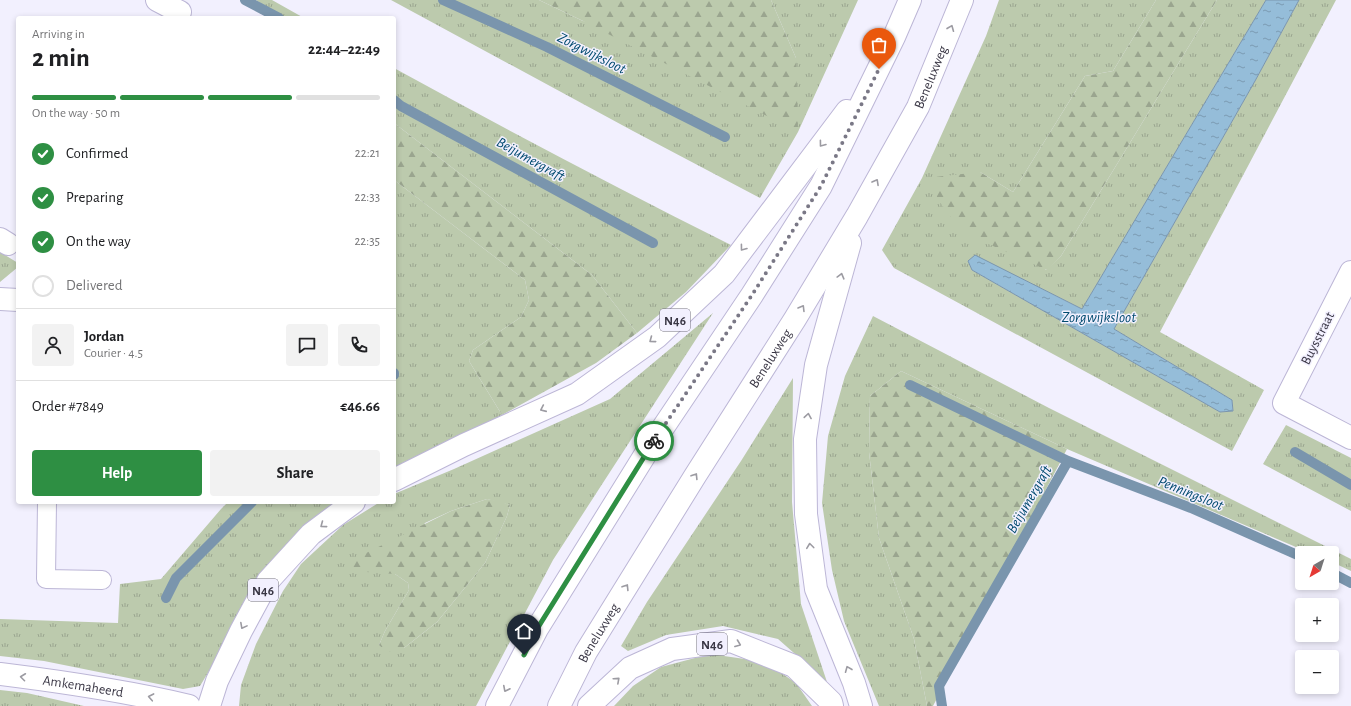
<!DOCTYPE html>
<meta charset="utf-8">
<style>
body{margin:0;font-family:"Alegreya Sans",sans-serif;background:#f2f2f2;color:#202124;height:100vh;display:flex;flex-direction:column;font-size:15px;white-space:nowrap}
*{box-sizing:border-box;margin:0}
p{font-size:13px;color:#757577}
.icon{flex:none;width:22px;height:22px;fill:none;stroke:currentColor;stroke-width:2;stroke-linecap:round;stroke-linejoin:round}
.map{position:relative;flex:1;overflow:hidden}
.drawer{position:absolute;left:16px;top:16px;width:380px;height:488px;display:flex;flex-direction:column;background:#fff;border-radius:4px;box-shadow:0 2px 6px #0003}
.drawer>*{flex:none}
.needle{width:26px;rotate:219deg}
.controls{position:absolute;left:1295px;top:546px;display:grid;gap:8px}
.controls a{display:grid;place-items:center;width:44px;height:44px;border-radius:4px;background:#fff;box-shadow:0 2px 6px #0003;font-size:20px}
.pin{position:absolute;display:grid;place-items:center;width:34px;height:34px;color:#fff;margin:-41px -17px;border-radius:50% 50% 50% 0;rotate:-45deg;box-shadow:0 0 4px #0007}
.pin .icon{rotate:45deg}
.courier{position:absolute;display:grid;place-items:center;width:40px;height:40px;margin:-20px;border:3px solid #2e8f43;border-radius:50%;background:#fff;color:#222;box-shadow:0 1px 5px #0007}
.headline em{font-style:normal;font-weight:700}
.headline div{display:flex;flex-direction:column-reverse}
.headline{display:flex;align-items:center;justify-content:space-between;height:68px;padding:0 16px}
h1{font-size:26px;font-weight:700;line-height:30px}
.bar{display:grid;grid-template-columns:repeat(4,1fr);gap:6px 4px;align-content:center;height:48px;padding:0 16px}
.bar i{height:5px;border-radius:3px;background:#e0e0e0}
.bar .active{background:#2e8f43}
.bar p{grid-column:span 4}
.line{display:flex;align-items:center;gap:10px;padding:0 16px;border-top:1px solid #e0e0e0}
.line div{flex:1}
.round{display:grid;place-items:center;flex:none;width:42px;height:42px;border-radius:4px;background:#f2f2f2}
ol{padding:0 16px;list-style:none}
li{display:flex;align-items:center;gap:12px;height:44px}
li p{margin-inline-start:auto}
li .icon{padding:4px;border-radius:50%;background:#2e8f43;color:#fff;stroke-width:4}
li:last-child{color:#757577}
li i{width:22px;height:22px;border:2px solid #e0e0e0;border-radius:50%}
.button{display:flex;gap:8px;margin-top:auto;padding:8px 16px}
.button a{flex:1;height:46px;border-radius:4px;background:#2e8f43;color:#fff;font-size:16px;font-weight:700;line-height:46px;text-align:center}
.button a+a{background:#f2f2f2;color:#202124}
.map>svg:first-child{display:block}
.grass{fill:url(#grass-tufts);fill-rule:evenodd}
.forest{fill:url(#forest-firs)}
.water{fill:url(#water-ripples);stroke:#7a95ad}
.lines{fill:none;stroke-linecap:round;stroke-linejoin:round}
.stream{stroke:#7a95ad;stroke-width:10}
.service-casing{stroke:#bcb6d6;stroke-width:20}
.minor-casing{stroke:#bcb6d6;stroke-width:24}
.tertiary-casing{stroke:#bcb6d6;stroke-width:24}
.trunk-casing{stroke:#bcb6d6;stroke-width:24}
.service{stroke:#fff;stroke-width:18}
.minor{stroke:#fff;stroke-width:22}
.tertiary{stroke:#fff;stroke-width:22}
.trunk{stroke:#fff;stroke-width:22}
.oneway{stroke:#9c9ba2}
.done{stroke:#7a7886;stroke-width:4;stroke-dasharray:0 7.2}
.route{stroke:#2e8f43;stroke-width:5}
.labels{text-anchor:middle;stroke-width:3;stroke-linejoin:round;paint-order:stroke}
.shield{fill:#f2f0fe;stroke:#716e7c;stroke-width:1}
.shield-label{font-size:13px;font-weight:bold;fill:#3a3745}
.street-label{font-size:14px;fill:#3a3745;stroke:#f2f0fe}
.water-label{font-size:15px;font-style:italic;fill:#004a6f;stroke:#f2f0fe}
</style>
<div class="map">
<svg width="1351" height="706" viewBox="0 0 1351 706">
<defs>
<pattern id="grass-tufts" width="24" height="20" patternUnits="userSpaceOnUse"><rect width="24" height="20" fill="#bccaad"/><path d="M3 7l-1-3M5 7V3M7 7l1-3M15 17l-1-3M17 17v-4M19 17l1-3" fill="none" stroke="#9aa58f"/></pattern>
<pattern id="forest-firs" width="22" height="20" patternUnits="userSpaceOnUse"><rect width="22" height="20" fill="#bccaad"/><path d="M5 1l3.5 6h-7zM16 11l3.5 6h-7z" fill="#9aa58f"/></pattern>
<pattern id="water-ripples" width="26" height="14" patternUnits="userSpaceOnUse"><rect width="26" height="14" fill="#95bdd9"/><path d="M2 4q2-2 4 0t4 0M15 11q2-2 4 0t4 0" fill="none" stroke="#7b9ab2"/></pattern>
</defs>
<rect width="100%" height="100%" fill="#f2f0fe"/>
<path class="grass" d="M 256,0 L 272,0 L 304,18 L 282,18 Z
M 391,0 L 539,0 L 583,21 L 796,58 L 771,0 L 858,0 L 798,132 L 760,198 L 633,131 Z
M 999,0 L 1156,0 L 1113,71 L 1085,76 L 1013,192 L 980,172 L 1046,270 L 1061,256 L 1217,0 L 1266,0 L 1082,309 L 975,256 L 968,261 L 972,270 L 1220,412 L 1233,411 L 1232,400 L 1114,329 L 1255,81 L 1299,0 L 1336,0 L 1160,332 L 1264,390 L 1232,451 L 894,268 L 882,250 L 922,178 L 986,36 Z
M 394,68 C 505,129 617,188 731,245 L 686,292 L 637,333 L 592,275 L 394,123 Z
M 394,180 L 525,280 L 529,300 L 521,317 L 473,350 L 469,361 L 502,415 L 394,472 Z
M 0,252 L 18,263 L 18,267 L 0,282 Z
M 713,313 L 553,560 L 476,706 L 239,706 L 241,685 L 256,644 L 283,591 L 301,564 L 343,525 L 380,502 L 394,502 L 394,494 L 454,469 L 610,399 ZM 487,499 L 510,505 L 507,516 L 485,563 L 437,622 L 404,648 L 379,645 L 385,631 L 409,590 L 408,583 L 395,574 L 425,523 L 451,511 Z
M 873,316 L 1049,408 L 1351,559 L 1351,571 L 1332,562 L 1332,553 L 1310,553 L 1067,449 L 901,371 L 870,396 L 869,452 L 879,538 L 914,639 L 927,706 L 879,706 L 844,621 L 832,570 L 822,503 L 828,436 L 845,376 Z
M 793,378 L 792,502 L 801,604 L 827,682 L 778,639 L 723,626 L 666,635 L 628,651 L 621,646 L 647,602 L 741,461 Z
M 1286,425 L 1351,458 L 1351,511 L 1263,464 Z
M 228,502 L 342,502 L 271,568 L 200,686 L 183,689 L 44,661 L 0,656 L 0,619 L 118,623 L 120,584 L 161,579 L 221,509 Z
M 710,654 L 765,662 L 796,683 L 812,706 L 614,706 L 633,686 L 661,667 Z
M 0,690 L 27,693 L 84,706 L 0,706 Z"/>
<path class="forest" d="M 539,0 L 771,0 L 796,58 L 798,132 L 583,21 Z
M 1156,0 L 1217,0 L 1061,256 L 1047,270 L 966,234 L 952,219 L 937,198 L 935,177 L 980,172 L 1013,192 L 1085,76 L 1113,71 Z
M 394,123 L 592,275 L 637,333 L 596,363 L 502,415 L 469,361 L 473,350 L 521,317 L 529,300 L 525,280 L 394,180 Z
M 901,371 L 1067,449 L 933,706 L 927,706 L 914,639 L 879,538 L 869,452 L 870,396 Z
M 487,499 L 499,501 L 510,505 L 507,516 L 485,563 L 437,622 L 404,648 L 387,652 L 379,645 L 385,631 L 409,590 L 408,583 L 395,574 L 352,571 L 350,566 L 356,558 L 451,511 Z"/>
<path class="water" d="M 1266,0 L 1299,0 L 1255,81 L 1114,329 L 1232,400 L 1233,411 L 1220,412 L 972,270 L 968,261 L 975,255 L 1082,309 Z"/>
<g class="lines">
<path class="stream" d="M 245,0 L 279,18
M 443,0 L 547,47 L 725,137
M 394,100 L 401,106 L 653,243
M 394,373 L 394,375
M 910,385 L 1068,461 L 1191,508 L 1302,557
M 1295,452 L 1351,485
M 1332,573 L 1351,583
M 166,598 L 176,578 L 252,502
M 942,706 L 939,686 L 1068,461"/>
<g class="service-casing">
<path id="service" d="M 47,502 L 46,579 L 102,580"/>
</g>
<g class="minor-casing">
<path id="minor" d="M 157,0 L 180,12 L 177,18
M 0,239 L 8,244
M 1351,272 L 1284,403 L 1351,438
M 0,299 L 18,300"/>
</g>
<g class="tertiary-casing">
<g id="tertiary">
<path id="s1" d="M 0,674 C 64,682 127,691 189,706"/>
</g>
</g>
<g class="trunk-casing">
<g id="trunk">
<path d="M 850,243 L 816,365 L 805,439 L 806,514 L 816,589 L 854,683 L 861,706"/>
<path d="M 394,480 L 464,445 L 577,394 L 657,337 L 724,274 L 847,111"/>
<path d="M 209,706 L 217,681 L 241,631 L 268,581 L 311,534 L 354,502"/>
<path d="M 497,706 L 537,629 L 648,450 L 752,295 L 821,186 L 894,37 L 910,0"/>
<path id="s2" d="M 559,706 L 586,652 L 695,476 L 795,319 L 857,216 L 918,107 L 962,0"/>
<path d="M 589,706 L 630,668 L 672,649 L 731,641 L 794,666 L 831,702 L 832,706"/>
</g>
</g>
<use href="#service" class="service"/>
<use href="#minor" class="minor"/>
<use href="#tertiary" class="tertiary"/>
<use href="#trunk" class="trunk"/>
</g>
<defs><path id="oneway-chevron" d="M-2-3.5L2.5 0L-2 3.5" fill="none" stroke-width="1.6" stroke-linecap="round" stroke-linejoin="round"/></defs>
<g class="oneway">
<use href="#oneway-chevron" transform="translate(951 28) rotate(-68)"/>
<use href="#oneway-chevron" transform="translate(822 144) rotate(127)"/>
<use href="#oneway-chevron" transform="translate(876 182) rotate(-61)"/>
<use href="#oneway-chevron" transform="translate(743 248) rotate(127)"/>
<use href="#oneway-chevron" transform="translate(841 276) rotate(-75)"/>
<use href="#oneway-chevron" transform="translate(802 308) rotate(-59)"/>
<use href="#oneway-chevron" transform="translate(652 340) rotate(143)"/>
<use href="#oneway-chevron" transform="translate(543 409) rotate(156)"/>
<use href="#oneway-chevron" transform="translate(808 416) rotate(-81)"/>
<use href="#oneway-chevron" transform="translate(695 476) rotate(-58)"/>
<use href="#oneway-chevron" transform="translate(323 525) rotate(143)"/>
<use href="#oneway-chevron" transform="translate(810 546) rotate(-97)"/>
<use href="#oneway-chevron" transform="translate(626 587) rotate(-58)"/>
<use href="#oneway-chevron" transform="translate(243 626) rotate(118)"/>
<use href="#oneway-chevron" transform="translate(738 644) rotate(21)"/>
<use href="#oneway-chevron" transform="translate(848 669) rotate(-112)"/>
<use href="#oneway-chevron" transform="translate(23 677) rotate(-173)"/>
<use href="#oneway-chevron" transform="translate(617 680) rotate(-42)"/>
<use href="#oneway-chevron" transform="translate(506 689) rotate(117)"/>
<use href="#oneway-chevron" transform="translate(151 697) rotate(-169)"/>
</g>
<g class="lines">
<path class="done" d="M 654,441 L 752,295 L 821,186 L 879,69"/>
<path class="route" d="M 524,655 L 537,629 L 654,441"/>
</g>
<g class="labels">
<g class="shield">
<rect x="660" y="309" width="30" height="22" rx="3"/>
<rect x="248" y="579" width="30" height="22" rx="3"/>
<rect x="697" y="633" width="30" height="22" rx="3"/>
</g>
<g class="shield-label">
<text x="675" y="325">N46</text>
<text x="263" y="595">N46</text>
<text x="712" y="649">N46</text>
</g>
<g class="street-label">
<text dy="5" stroke="none"><textPath href="#s2" startOffset="731">Beneluxweg</textPath></text>
<text transform="translate(1317 338) rotate(-63)" y="5">Buysstraat</text>
<text dy="5" stroke="none"><textPath href="#s2" startOffset="407">Beneluxweg</textPath></text>
<text dy="5" stroke="none"><textPath href="#s2" startOffset="83">Beneluxweg</textPath></text>
<text dy="5" stroke="none"><textPath href="#s1" startOffset="84">Amkemaheerd</textPath></text>
</g>
<g class="water-label">
<text transform="translate(592 53) rotate(27)" y="5">Zorgwijksloot</text>
<text transform="translate(531 159) rotate(29)" y="5">Beijumergraft</text>
<text x="1099" y="322">Zorgwijksloot</text>
<text transform="translate(1191 493) rotate(22)" y="5">Penningsloot</text>
<text transform="translate(1029 499) rotate(-60)" y="5">Beijumergraft</text>
</g>
</g>
</svg>
<div class="controls">
<a><svg class="needle" viewBox="-14 -14 28 28"><path d="M0-13l5 13h-10z" fill="#e53935"/><path d="M0 13l5-13h-10z" fill="#757577"/></svg></a>
<a>+</a>
<a>−</a>
</div>
<div class="pin" style="left:879px;top:69px;background:#ea580c"><svg class="icon" aria-label="bag" viewBox="0 0 24 24"><path d="M5 8h14l-1 12H6zM9 8a3 3 0 0 1 6 0"/></svg></div>
<div class="pin" style="left:524px;top:655px;background:#1f2937"><svg class="icon" aria-label="home" viewBox="0 0 24 24"><path d="M3 11l9-7 9 7M6 9v11h12V9"/></svg></div>
<div class="courier" style="left:654px;top:441px"><svg class="icon" aria-label="bike" viewBox="0 0 24 24"><circle cx="6" cy="16" r="4"/><circle cx="18" cy="16" r="4"/><path d="M6 16l4-8h5l3 8M10 8l3 8H6M13 5h3"/></svg></div>
<section class="drawer">
<div class="headline"><div><h1>2 min</h1><p>Arriving in</p></div><em>22:44–22:49</em></div>
<div class="bar"><i class="active"></i><i class="active"></i><i class="active"></i><i></i><p>On the way · 50 m</p></div>
<ol>
<li><svg class="icon" aria-label="check" viewBox="0 0 24 24"><path d="M5 12l5 5 9-10"/></svg>Confirmed<p>22:21</p></li>
<li><svg class="icon" aria-label="check" viewBox="0 0 24 24"><path d="M5 12l5 5 9-10"/></svg>Preparing<p>22:33</p></li>
<li><svg class="icon" aria-label="check" viewBox="0 0 24 24"><path d="M5 12l5 5 9-10"/></svg>On the way<p>22:35</p></li>
<li><i></i>Delivered</li>
</ol>
<div class="line" style="height:72px"><a class="round"><svg class="icon" aria-label="person" viewBox="0 0 24 24"><circle cx="12" cy="8" r="4"/><path d="M4 21q1-7 8-7t8 7"/></svg></a><div><b>Jordan</b><p>Courier · 4.5</p></div><a class="round"><svg class="icon" aria-label="chat" viewBox="0 0 24 24"><path d="M4 5h16v11H9l-5 4z"/></svg></a><a class="round"><svg class="icon" aria-label="phone" viewBox="0 0 24 24"><path d="M5 4h4l2 5-3 2q2 4 5 5l2-3 5 2v4C11 20 4 13 5 4z"/></svg></a></div>
<div class="line" style="height:52px"><div>Order #7849</div><b>€46.66</b></div>
<div class="button"><a>Help</a><a>Share</a></div>
</section>
</div>
